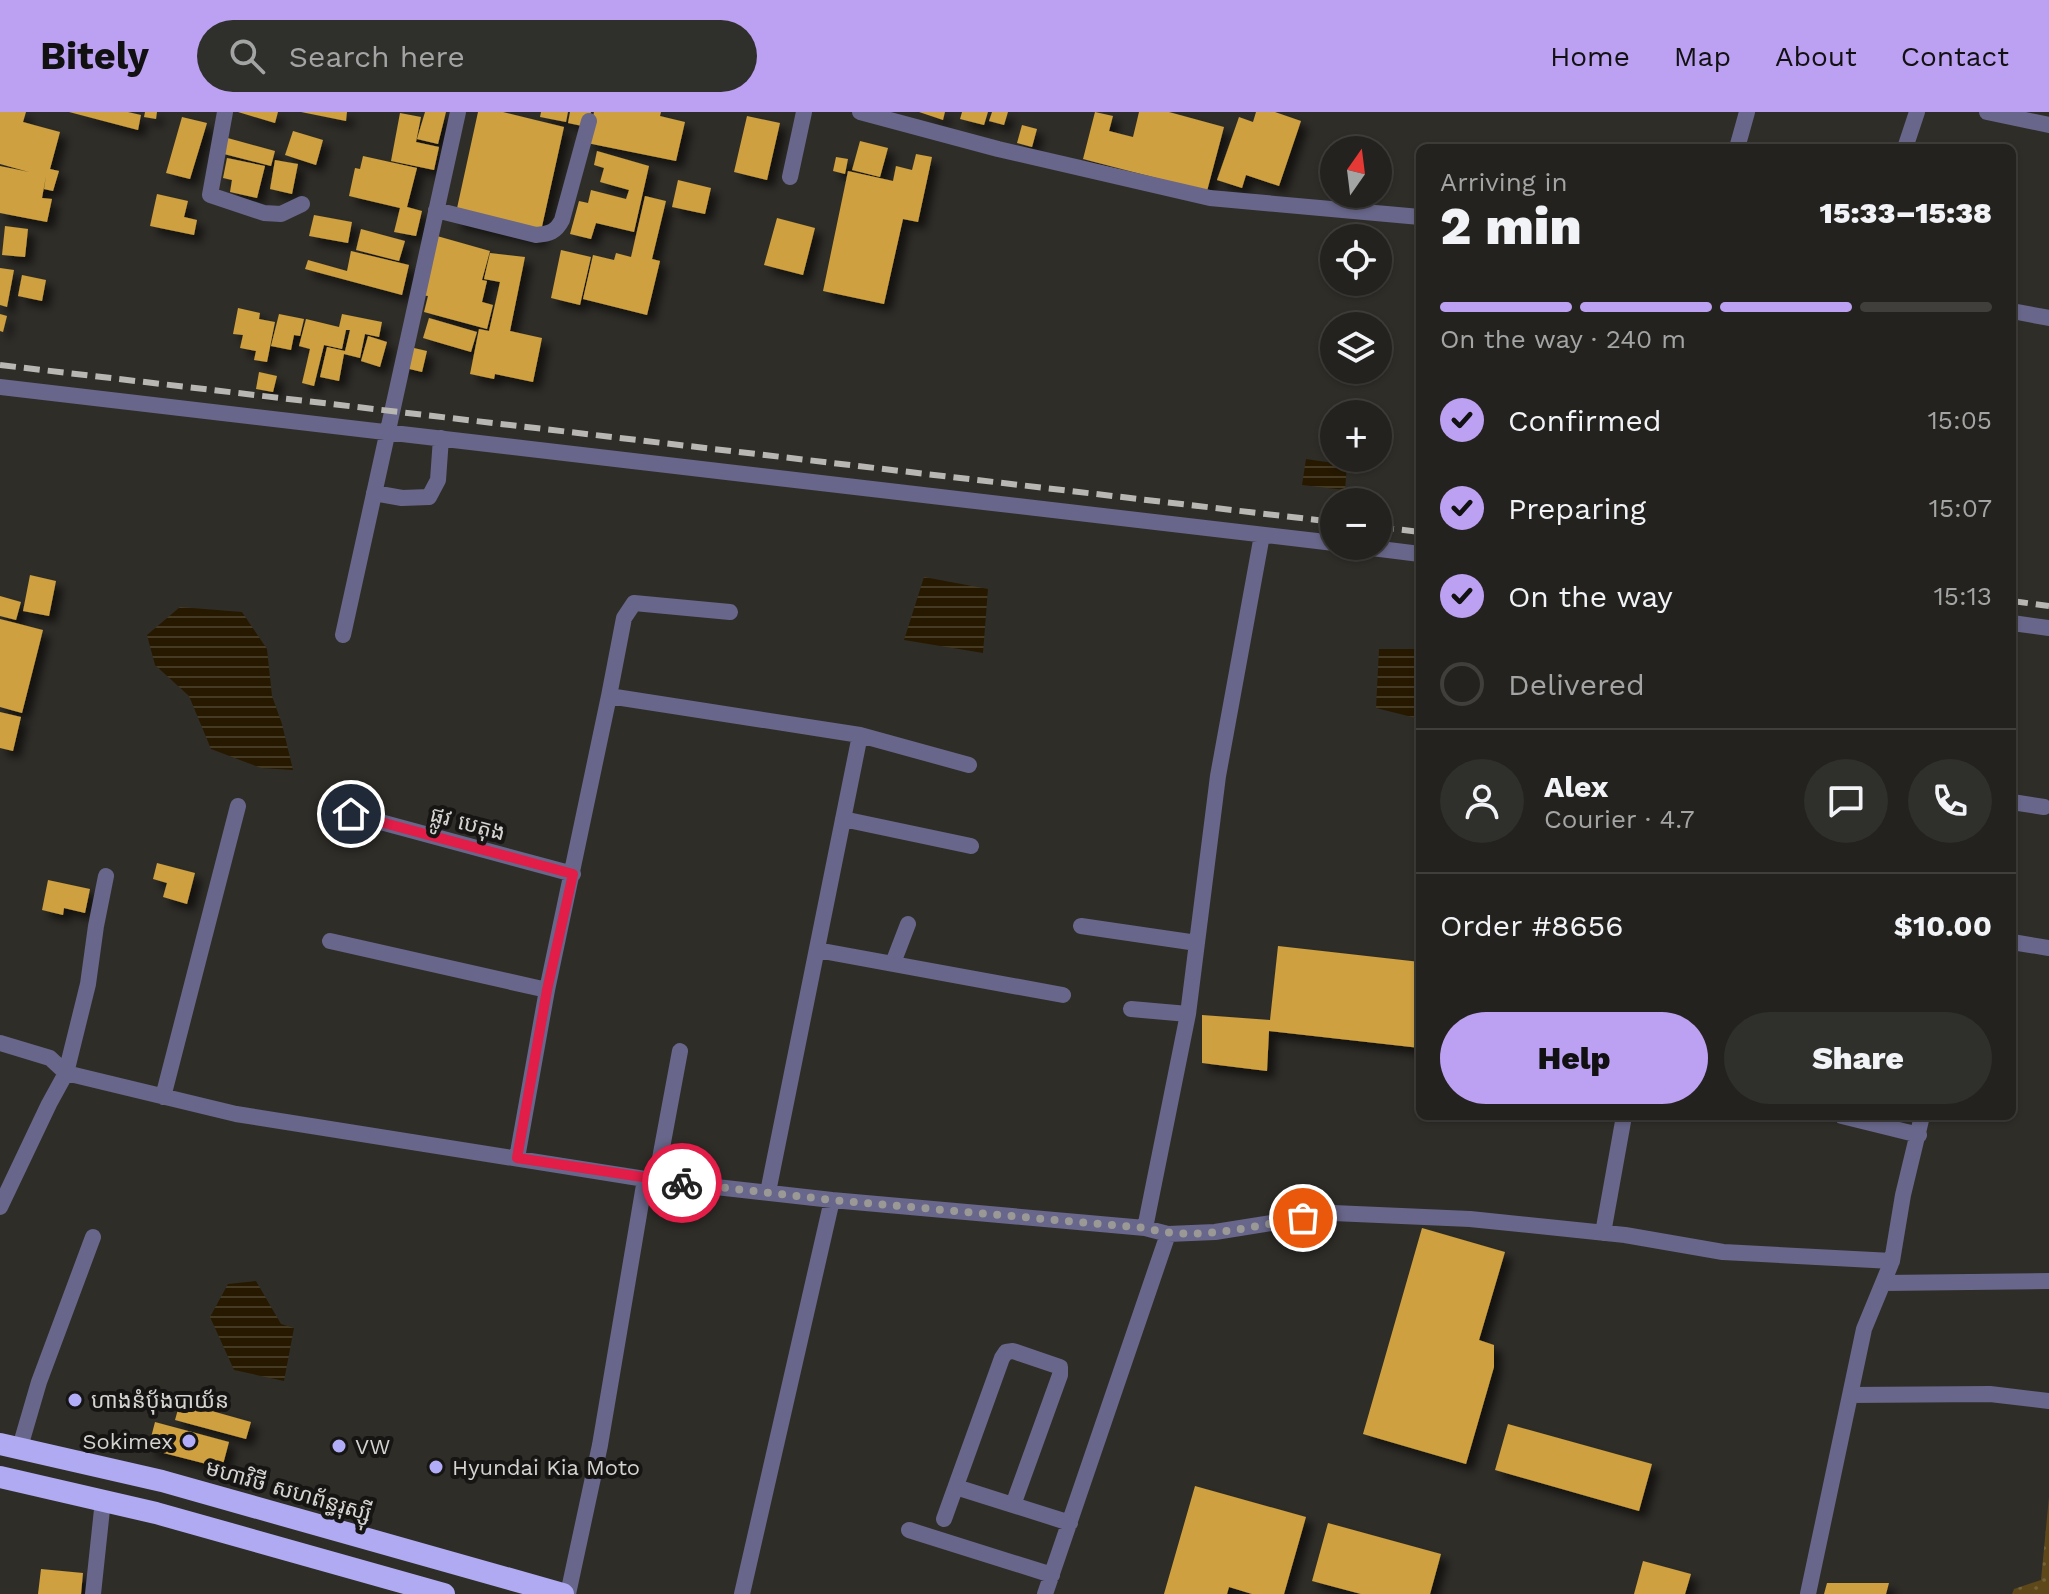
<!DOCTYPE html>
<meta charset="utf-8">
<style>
body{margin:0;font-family:"Work Sans","Noto Sans Khmer",sans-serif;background:#2f2f2b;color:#f1f3f6;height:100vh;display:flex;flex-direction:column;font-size:30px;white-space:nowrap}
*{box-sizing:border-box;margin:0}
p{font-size:26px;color:#a3a4a4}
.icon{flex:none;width:44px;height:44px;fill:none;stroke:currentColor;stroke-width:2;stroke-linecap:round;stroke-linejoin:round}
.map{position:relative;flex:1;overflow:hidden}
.details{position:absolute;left:1416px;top:32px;width:600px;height:976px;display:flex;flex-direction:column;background:#23221e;border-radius:12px;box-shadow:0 2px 6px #0004,0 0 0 2px #403f3c}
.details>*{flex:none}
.needle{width:52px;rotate:14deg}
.controls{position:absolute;left:1320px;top:24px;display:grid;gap:16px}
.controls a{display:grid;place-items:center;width:72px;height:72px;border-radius:50%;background:#23221e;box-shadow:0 2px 6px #0004,0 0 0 2px #403f3c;font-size:40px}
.pin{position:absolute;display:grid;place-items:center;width:68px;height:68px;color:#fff;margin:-34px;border:4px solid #fff;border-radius:50%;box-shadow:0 2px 8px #0007}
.courier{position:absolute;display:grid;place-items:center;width:80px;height:80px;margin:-40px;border:6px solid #e11d48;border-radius:50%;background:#fff;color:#222;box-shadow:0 2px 10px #0007}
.overview em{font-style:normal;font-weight:800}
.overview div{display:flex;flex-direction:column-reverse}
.overview{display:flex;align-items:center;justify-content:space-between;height:136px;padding:0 24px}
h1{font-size:52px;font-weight:800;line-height:60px}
.bar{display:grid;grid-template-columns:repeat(4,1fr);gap:12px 8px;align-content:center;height:96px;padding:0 24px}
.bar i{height:10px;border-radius:6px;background:#403f3c}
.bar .selected{background:#bca0f2}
.bar p{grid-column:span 4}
.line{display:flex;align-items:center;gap:20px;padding:0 24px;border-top:2px solid #403f3c}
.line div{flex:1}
.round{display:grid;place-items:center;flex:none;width:84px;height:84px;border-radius:42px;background:#2f2f2b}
ol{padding:0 24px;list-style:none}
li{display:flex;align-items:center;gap:24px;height:88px}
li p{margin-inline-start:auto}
li .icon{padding:8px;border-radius:50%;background:#bca0f2;color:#111;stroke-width:4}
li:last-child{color:#a3a4a4}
li i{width:44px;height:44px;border:4px solid #403f3c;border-radius:50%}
.button{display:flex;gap:16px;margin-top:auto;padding:16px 24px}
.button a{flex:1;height:92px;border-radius:48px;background:#bca0f2;color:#111;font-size:32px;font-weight:800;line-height:92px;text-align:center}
.button a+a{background:#2f2f2b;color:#f1f3f6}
header{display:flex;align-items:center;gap:48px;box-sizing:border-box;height:112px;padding:0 40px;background:#bca0f2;color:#111}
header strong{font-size:38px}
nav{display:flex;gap:44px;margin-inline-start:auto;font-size:28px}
.search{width:560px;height:72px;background:#2f2f2b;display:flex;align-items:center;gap:20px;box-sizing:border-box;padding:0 28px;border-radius:44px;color:#a3a4a4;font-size:30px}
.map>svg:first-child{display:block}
.grass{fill:url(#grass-dots)}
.water{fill:url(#water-rules)}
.building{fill:#cea03f;filter:url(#shadow)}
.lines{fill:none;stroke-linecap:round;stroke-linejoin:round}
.minor{stroke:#68668a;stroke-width:16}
.tertiary{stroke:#68668a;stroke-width:16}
.trunk{stroke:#afaaf2;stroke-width:22}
.rail{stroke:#b9b7b3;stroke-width:6;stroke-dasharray:16 8;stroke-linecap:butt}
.done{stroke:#9b9995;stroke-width:8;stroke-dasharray:0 14.4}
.route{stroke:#e11d48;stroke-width:10}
.poi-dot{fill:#b2adf9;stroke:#161513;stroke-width:3}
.labels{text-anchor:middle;stroke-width:8;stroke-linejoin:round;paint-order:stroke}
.street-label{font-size:22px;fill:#d5d3d0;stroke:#161513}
.poi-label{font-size:22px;fill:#d5d3d0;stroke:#161513;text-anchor:start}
</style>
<header>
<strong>Bitely</strong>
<div class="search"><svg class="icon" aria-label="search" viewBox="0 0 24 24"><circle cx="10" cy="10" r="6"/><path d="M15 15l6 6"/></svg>Search here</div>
<nav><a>Home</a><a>Map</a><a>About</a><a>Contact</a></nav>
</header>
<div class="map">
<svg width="2049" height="1482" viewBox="0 0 2049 1482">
<defs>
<pattern id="grass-dots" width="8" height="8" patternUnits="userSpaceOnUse" patternTransform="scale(2)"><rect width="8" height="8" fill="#5e4819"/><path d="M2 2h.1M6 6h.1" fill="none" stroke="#746239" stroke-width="1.8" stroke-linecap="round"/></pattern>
<pattern id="water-rules" width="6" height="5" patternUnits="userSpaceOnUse" patternTransform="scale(2)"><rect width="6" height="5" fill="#271900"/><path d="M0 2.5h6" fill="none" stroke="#453a24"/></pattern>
<filter id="shadow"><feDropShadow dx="7" dy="7" stdDeviation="4" flood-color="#0009"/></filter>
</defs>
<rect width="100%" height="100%" fill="#2f2d28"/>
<path class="grass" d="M 2049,1385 L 2049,1482 L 2012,1482 L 2014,1477 L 2041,1468 Z"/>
<path class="water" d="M 1306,347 L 1347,353 L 1345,378 L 1302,373 Z
M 924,465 L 988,477 L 983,541 L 904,528 Z
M 180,495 L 242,500 L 267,537 L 272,584 L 282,612 L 293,658 L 261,656 L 211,637 L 189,584 L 155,553 L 147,523 Z
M 1379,537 L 1420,537 L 1420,607 L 1376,596 Z
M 256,1169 L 281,1212 L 294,1216 L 284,1269 L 234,1258 L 210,1205 L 228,1172 Z"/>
<path class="building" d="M 0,0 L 26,0 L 23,10 L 60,20 L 50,57 L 59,59 L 53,79 L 44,77 L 46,64 L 42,86 L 52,87 L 47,110 L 0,101 L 0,54 L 29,60 L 0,52 Z
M 69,0 L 128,0 L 141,3 L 138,18 Z
M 145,0 L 157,0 L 156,7 L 144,5 Z
M 238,0 L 278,0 L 275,11 Z
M 301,0 L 347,0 L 346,9 Z
M 425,0 L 446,0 L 438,32 L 417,27 Z
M 478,0 L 503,0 L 564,15 L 539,128 L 454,110 Z
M 541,0 L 568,0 L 566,10 L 540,5 Z
M 570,0 L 591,0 L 587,15 L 568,11 Z
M 594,0 L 661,0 L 660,4 L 685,10 L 676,49 L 587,31 Z
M 919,0 L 945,0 L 943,8 Z
M 962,0 L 988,0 L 984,13 L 960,7 Z
M 992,0 L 1008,0 L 1004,13 L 989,9 Z
M 1095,0 L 1113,4 L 1109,19 L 1133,25 L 1139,0 L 1169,0 L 1224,15 L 1207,79 L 1083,47 Z
M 1256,0 L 1275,0 L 1301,9 L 1279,74 L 1246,63 L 1242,76 L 1217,68 L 1239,5 L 1253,10 Z
M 400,1 L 421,5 L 416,30 L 439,35 L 434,58 L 391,49 Z
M 747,4 L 780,11 L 767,68 L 734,60 Z
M 182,5 L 207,11 L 190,67 L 166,61 Z
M 1022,13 L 1037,17 L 1032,35 L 1017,31 Z
M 293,19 L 323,28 L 316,53 L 285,43 Z
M 224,25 L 275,39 L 271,54 L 220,41 Z
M 860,29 L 888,36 L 880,65 L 852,58 Z
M 597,39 L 649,54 L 634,120 L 596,111 L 591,127 L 570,122 L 579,89 L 588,91 L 591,78 L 626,87 L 629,78 L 600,70 L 604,56 L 594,53 Z
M 916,42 L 932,45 L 918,110 L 903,107 L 884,192 L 823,179 L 848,59 L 893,69 L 896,54 L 912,58 Z
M 363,44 L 417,56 L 407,95 L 422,99 L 416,124 L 394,120 L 400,96 L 349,84 L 355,56 L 360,57 Z
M 836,45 L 848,47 L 845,62 L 833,59 Z
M 227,46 L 265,54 L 257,86 L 230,80 L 232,68 L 223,66 Z
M 275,48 L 298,52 L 292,82 L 270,77 Z
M 678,68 L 711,76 L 705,102 L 672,95 Z
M 157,82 L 188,89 L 184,105 L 197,108 L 194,123 L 150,114 Z
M 645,84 L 666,89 L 652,147 L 660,149 L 647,203 L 583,187 L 593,143 L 614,148 L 616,141 L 631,145 Z
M 314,103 L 352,110 L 348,131 L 309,124 Z
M 777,106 L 815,116 L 803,163 L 764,153 Z
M 5,114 L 28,117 L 25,145 L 2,143 Z
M 361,117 L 405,129 L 399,149 L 356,138 Z
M 437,124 L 490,139 L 482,168 L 487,169 L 482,190 L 493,193 L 487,217 L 424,200 L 428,184 L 421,183 Z
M 561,138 L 591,145 L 580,193 L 551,186 Z
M 351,139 L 409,153 L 402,183 L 305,157 L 308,148 L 347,159 Z
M 490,141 L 525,145 L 510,219 L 542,226 L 533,270 L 495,262 L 494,267 L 470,262 L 479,217 L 489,219 L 500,170 L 484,167 Z
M 0,156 L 14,158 L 7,195 L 0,193 Z
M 22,163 L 46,168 L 42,189 L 18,184 Z
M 238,196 L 260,201 L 259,207 L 275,210 L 267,250 L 254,248 L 256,239 L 240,236 L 243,223 L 233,222 Z
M 0,202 L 7,204 L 3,220 L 0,219 Z
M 279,202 L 304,207 L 300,224 L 294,223 L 291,238 L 271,234 Z
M 342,202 L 382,210 L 379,225 L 365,222 L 360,246 L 344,242 L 339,269 L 320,265 L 327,235 L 345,239 L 350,218 L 346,218 L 342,237 L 324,233 L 314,274 L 302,271 L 310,237 L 299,234 L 306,207 L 339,215 Z
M 429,206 L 477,220 L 471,240 L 423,226 Z
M 368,224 L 387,230 L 380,255 L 361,249 Z
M 401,233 L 427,239 L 422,260 L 397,254 Z
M 259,260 L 277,264 L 273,280 L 256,277 Z
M 30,463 L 56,469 L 49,504 L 23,499 Z
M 0,484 L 21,490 L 16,508 L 0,504 Z
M 0,507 L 43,518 L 22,601 L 0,595 Z
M 0,600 L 21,605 L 13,639 L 0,636 Z
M 157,751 L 195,761 L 187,792 L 163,785 L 167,771 L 153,767 Z
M 48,768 L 90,777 L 85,801 L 64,796 L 63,803 L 42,798 Z
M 1278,834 L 1420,850 L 1420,936 L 1269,919 L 1267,959 L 1202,951 L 1202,903 L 1270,908 Z
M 1422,1116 L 1505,1140 L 1479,1228 L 1494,1233 L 1494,1255 L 1466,1352 L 1363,1322 Z
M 180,1290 L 251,1310 L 246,1327 L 175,1308 Z
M 155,1310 L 229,1330 L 222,1356 L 148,1337 Z
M 1508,1312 L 1652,1352 L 1639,1399 L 1495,1358 Z
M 1195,1374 L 1306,1405 L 1284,1482 L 1252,1482 L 1229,1475 L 1227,1482 L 1164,1482 Z
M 1328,1411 L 1441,1442 L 1430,1482 L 1361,1482 L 1312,1469 Z
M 1643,1449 L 1691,1462 L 1685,1482 L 1634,1482 Z
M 41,1457 L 83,1461 L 81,1482 L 38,1482 Z
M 1827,1471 L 1889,1471 L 1886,1482 L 1824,1482 Z"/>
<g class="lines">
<path class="minor" d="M 225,0 L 210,83 L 264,101 L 281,102 L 302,92
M 860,0 L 998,37 L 1210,86 L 1420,105
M 1737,36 L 1747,0
M 1905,36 L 1917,0
M 790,65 L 804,0
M 436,98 L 536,123 C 549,122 556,120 562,108 L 589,9
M 2012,199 L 2049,206
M 0,275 L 1334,431
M 374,381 L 402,386 L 429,385 L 438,368 L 441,326
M 1356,434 L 1420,442
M 2012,511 L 2049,516
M 343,523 L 458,0
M 609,584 L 624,506 L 634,491 L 730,500
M 860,623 L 969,653
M 2012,690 L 2044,695
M 351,702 L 573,762
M 843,707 L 971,734
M 1081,814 L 1197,831
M 330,829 L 547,878
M 2012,830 L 2049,836
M 817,838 L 1063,883
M 893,851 L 908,812
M 1131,897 L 1188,902
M 0,931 L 50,946 L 66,961 L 236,1002 L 645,1067 L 832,1088 L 1145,1116 L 1168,1122 L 1215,1120 L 1333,1101 L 1470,1107 L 1625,1123 L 1723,1140 L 1892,1149
M 163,985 L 238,694
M 1842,1004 L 1919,1023
M 517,1046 L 547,878 L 609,584 L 860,623 L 768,1080
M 656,1068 L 680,939
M 0,1095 L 49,992 L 66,961 L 88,872 L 96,814 L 106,764
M 1145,1116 L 1188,902 L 1218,664 L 1262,423
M 1603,1121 L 1624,1004
M 1884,1171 L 2049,1169
M 1850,1283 L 1990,1282 L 2049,1289
M 20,1335 L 39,1270 L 93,1125
M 956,1375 L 1070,1411
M 944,1407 L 1002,1246 L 1006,1240 L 1013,1239 L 1060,1255 L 1060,1263 L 1013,1393
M 909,1418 L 1052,1463
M 93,1482 L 103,1388
M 568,1482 L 600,1333 L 645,1067
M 742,1482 L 832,1088
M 1045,1482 L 1168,1122
M 1808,1482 L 1864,1217 L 1892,1149 L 1903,1083 L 1922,1004"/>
<path class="tertiary" d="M 1987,0 L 2049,13"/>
<path class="trunk" d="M 0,1332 L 162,1369 L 563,1482
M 0,1365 L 156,1401 L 444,1482"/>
<path class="rail" d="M 0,253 L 1334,410
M 1378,415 L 1420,420
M 2012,489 L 2049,494"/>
</g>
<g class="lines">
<path class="done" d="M 682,1071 L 832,1088 L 1145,1116 C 1197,1130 1252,1114 1303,1106"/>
<path class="route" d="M 351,702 L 573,762 L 547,878 L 517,1046 L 682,1071"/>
</g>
<g class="poi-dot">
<circle cx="75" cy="1288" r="8"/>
<circle cx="189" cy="1329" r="8"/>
<circle cx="339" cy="1334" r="8"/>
<circle cx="436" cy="1355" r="8"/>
</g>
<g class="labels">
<g class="street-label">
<text transform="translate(468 711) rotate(15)" y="8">ផ្លូវ បេតុង</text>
<text transform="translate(289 1378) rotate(16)" y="8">មហាវិថី សហព័ន្ធរុស្ស៊ី</text>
</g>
<g class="poi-label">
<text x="91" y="1296">ហាងនំបុ័ងបាយ័ន</text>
<text x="173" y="1337" text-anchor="end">Sokimex</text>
<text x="355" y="1342">VW</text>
<text x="452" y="1363">Hyundai Kia Moto</text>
</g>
</g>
</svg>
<div class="controls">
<a><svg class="needle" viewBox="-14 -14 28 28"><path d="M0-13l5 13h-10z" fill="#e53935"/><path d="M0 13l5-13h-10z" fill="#a3a4a4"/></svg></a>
<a><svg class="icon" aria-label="locate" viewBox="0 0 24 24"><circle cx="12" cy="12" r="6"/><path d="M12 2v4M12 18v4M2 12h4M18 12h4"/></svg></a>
<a><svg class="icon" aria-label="layers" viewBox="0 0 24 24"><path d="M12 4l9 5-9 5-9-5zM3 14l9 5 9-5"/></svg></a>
<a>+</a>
<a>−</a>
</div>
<div class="pin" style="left:1303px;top:1106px;background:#ea580c"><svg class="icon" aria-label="bag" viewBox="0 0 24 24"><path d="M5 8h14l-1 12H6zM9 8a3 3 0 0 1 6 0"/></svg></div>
<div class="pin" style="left:351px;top:702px;background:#1f2937"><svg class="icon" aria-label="home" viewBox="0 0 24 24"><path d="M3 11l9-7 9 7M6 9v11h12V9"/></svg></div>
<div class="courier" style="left:682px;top:1071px"><svg class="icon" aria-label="bike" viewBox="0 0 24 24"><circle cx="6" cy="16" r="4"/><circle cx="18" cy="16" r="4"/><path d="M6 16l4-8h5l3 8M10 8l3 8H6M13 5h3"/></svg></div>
<section class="details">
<div class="overview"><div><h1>2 min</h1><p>Arriving in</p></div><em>15:33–15:38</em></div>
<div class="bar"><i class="selected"></i><i class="selected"></i><i class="selected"></i><i></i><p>On the way · 240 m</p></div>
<ol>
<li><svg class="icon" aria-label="check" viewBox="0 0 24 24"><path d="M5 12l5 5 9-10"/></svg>Confirmed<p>15:05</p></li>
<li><svg class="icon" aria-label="check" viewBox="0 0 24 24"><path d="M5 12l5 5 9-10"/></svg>Preparing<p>15:07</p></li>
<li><svg class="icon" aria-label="check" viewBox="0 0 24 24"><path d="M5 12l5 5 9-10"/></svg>On the way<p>15:13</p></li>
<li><i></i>Delivered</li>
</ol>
<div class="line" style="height:144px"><a class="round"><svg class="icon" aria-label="person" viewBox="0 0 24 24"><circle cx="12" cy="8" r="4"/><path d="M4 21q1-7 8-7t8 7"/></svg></a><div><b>Alex</b><p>Courier · 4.7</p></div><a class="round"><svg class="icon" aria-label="chat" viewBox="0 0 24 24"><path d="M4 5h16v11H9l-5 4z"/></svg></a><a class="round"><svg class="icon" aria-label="phone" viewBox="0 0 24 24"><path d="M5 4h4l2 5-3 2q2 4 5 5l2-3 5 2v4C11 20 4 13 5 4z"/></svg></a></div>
<div class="line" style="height:104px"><div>Order #8656</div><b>$10.00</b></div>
<div class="button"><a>Help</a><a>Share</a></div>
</section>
</div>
